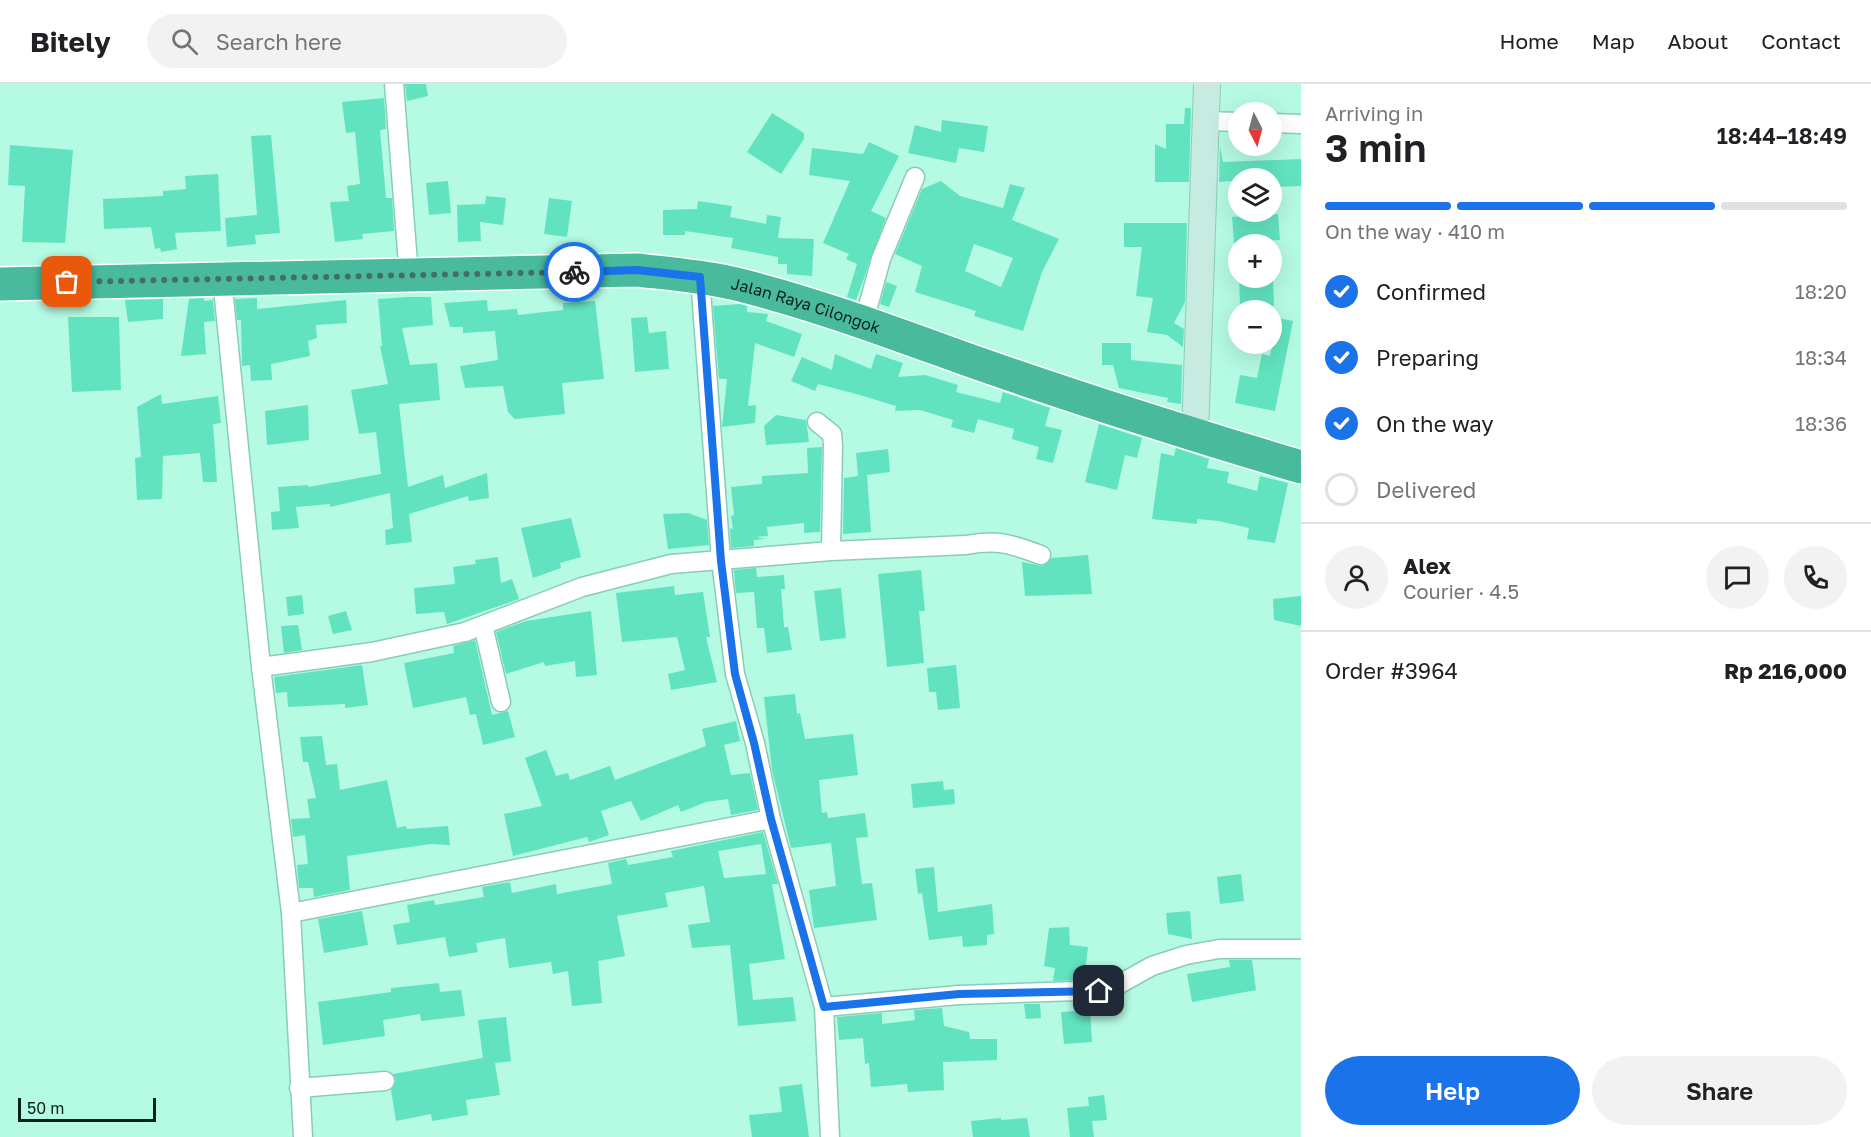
<!DOCTYPE html>
<meta charset="utf-8">
<style>
body{margin:0;font-family:"Golos Text",sans-serif;background:#f2f2f2;color:#202124;height:100vh;display:flex;flex-direction:column;font-size:22px;white-space:nowrap}
*{box-sizing:border-box;margin:0}
p{font-size:20px;color:#757577}
.icon{flex:none;width:33px;height:33px;fill:none;stroke:currentColor;stroke-width:2;stroke-linecap:round;stroke-linejoin:round}
.map{position:relative;flex:1;overflow:hidden}
.details{display:flex;flex-direction:column;background:#fff;width:570px}
.details>*{flex:none}
.needle{width:39px;rotate:174deg}
.tools{position:absolute;left:1228px;top:18px;display:grid;gap:12px}
.tools a{display:grid;place-items:center;width:54px;height:54px;border-radius:50%;background:#fff;box-shadow:0 6px 24px #0002;font-size:30px}
.scale{position:absolute;left:18px;bottom:15px;width:138px;box-sizing:border-box;padding-left:6px;border:3px solid #06221b;border-top:0;font-size:16px;line-height:21px;white-space:nowrap;color:#06221b;-webkit-text-stroke:4px #b5fae3;paint-order:stroke}
.pin{position:absolute;display:grid;place-items:center;width:51px;height:51px;color:#fff;margin:-26px;border-radius:12px;box-shadow:0 3px 9px #0006}
.courier{position:absolute;display:grid;place-items:center;width:60px;height:60px;margin:-30px;border:4px solid #1a73e8;border-radius:50%;background:#fff;color:#222;box-shadow:0 2px 8px #0007}
.head em{font-style:normal;font-weight:600}
.head div{display:flex;flex-direction:column-reverse}
.head{display:flex;align-items:center;justify-content:space-between;height:102px;padding:0 24px}
h1{font-size:39px;font-weight:600;line-height:45px}
.bar{display:grid;grid-template-columns:repeat(4,1fr);gap:9px 6px;align-content:center;height:72px;padding:0 24px}
.bar i{height:8px;border-radius:4px;background:#e0e0e0}
.bar .active{background:#1a73e8}
.bar p{grid-column:span 4}
.line{display:flex;align-items:center;gap:15px;padding:0 24px;border-top:2px solid #e0e0e0}
.line div{flex:1}
.round{display:grid;place-items:center;flex:none;width:63px;height:63px;border-radius:32px;background:#f2f2f2}
ol{padding:0 24px;list-style:none}
li{display:flex;align-items:center;gap:18px;height:66px}
li p{margin-inline-start:auto}
li .icon{padding:6px;border-radius:50%;background:#1a73e8;color:#fff;stroke-width:4}
li:last-child{color:#757577}
li i{width:33px;height:33px;border:3px solid #e0e0e0;border-radius:50%}
.action{display:flex;gap:12px;margin-top:auto;padding:12px 24px}
.action a{flex:1;height:69px;border-radius:36px;background:#1a73e8;color:#fff;font-size:24px;font-weight:600;line-height:69px;text-align:center}
.action a+a{background:#f2f2f2;color:#202124}
header{display:flex;align-items:center;gap:36px;box-sizing:border-box;height:84px;padding:0 30px;background:#fff;border-bottom:2px solid #e0e0e0}
header strong{font-size:28px}
nav{display:flex;gap:33px;margin-inline-start:auto;font-size:21px}
.search{width:420px;height:54px;background:#f2f2f2;display:flex;align-items:center;gap:15px;box-sizing:border-box;padding:0 21px;border-radius:33px;color:#757577;font-size:22px}
main{display:flex;flex:1;min-height:0}
.map>svg:first-child{display:block}
.building{fill:#62e3c0;fill-rule:evenodd}
.lines{fill:none;stroke-linecap:round;stroke-linejoin:round}
.street-casing{stroke:#8acdb7;stroke-width:21}
.secondary-casing{stroke:#8acdb7;stroke-width:28}
.highway-casing{stroke:#fff;stroke-width:36}
.street{stroke:#fff;stroke-width:18}
.secondary{stroke:#c8ebe1;stroke-width:26}
.highway{stroke:#49bb9c;stroke-width:33}
.done{stroke:#436e61;stroke-width:6;stroke-dasharray:0 10.8}
.route{stroke:#1a73e8;stroke-width:8}
.labels{text-anchor:middle;stroke-width:6;stroke-linejoin:round;paint-order:stroke}
.street-label{font-size:16px;fill:#06221b;stroke:#b5fae3}
</style>
<header>
<strong>Bitely</strong>
<div class="search"><svg class="icon" aria-label="search" viewBox="0 0 24 24"><circle cx="10" cy="10" r="6"/><path d="M15 15l6 6"/></svg>Search here</div>
<nav><a>Home</a><a>Map</a><a>About</a><a>Contact</a></nav>
</header>
<main>
<div class="map">
<svg width="1301" height="1053" viewBox="0 0 1301 1053">
<rect width="100%" height="100%" fill="#b5fae3"/>
<path class="building" d="M 405,0 L 426,0 L 428,12 L 407,17 Z
M 384,14 L 386,45 L 380,46 L 386,114 L 392,114 L 394,147 L 362,150 L 363,155 L 335,158 L 330,118 L 349,117 L 347,102 L 360,100 L 355,48 L 346,49 L 342,18 Z
M 1185,24 L 1191,24 L 1189,98 L 1155,98 L 1155,60 L 1166,65 L 1166,40 L 1184,40 Z
M 772,29 L 804,49 L 804,55 L 781,90 L 747,68 Z
M 942,36 L 988,42 L 984,68 L 959,64 L 956,79 L 908,69 L 915,41 L 941,48 Z
M 271,51 L 280,149 L 255,151 L 256,160 L 227,163 L 225,134 L 257,131 L 251,52 Z
M 869,58 L 899,72 L 871,127 L 886,134 L 856,216 L 847,213 L 857,180 L 846,175 L 849,170 L 823,159 L 850,97 L 809,91 L 812,64 L 863,70 Z
M 10,61 L 73,66 L 65,159 L 22,158 L 25,102 L 8,101 Z
M 1220,62 L 1223,78 L 1301,75 L 1301,102 L 1272,103 L 1272,94 L 1219,98 Z
M 218,90 L 221,147 L 175,149 L 177,165 L 161,168 L 160,164 L 155,165 L 151,143 L 104,145 L 103,115 L 163,112 L 163,107 L 186,105 L 185,92 Z
M 448,97 L 451,129 L 429,131 L 426,99 Z
M 941,97 L 960,112 L 1003,124 L 1010,100 L 1025,104 L 1012,136 L 1059,155 L 1042,188 L 1023,247 L 974,232 L 976,227 L 915,208 L 922,182 L 895,170 L 922,105 ZM 974,160 L 1013,174 L 1001,203 L 965,187 Z
M 486,112 L 506,114 L 503,141 L 480,138 L 481,157 L 458,158 L 457,121 L 485,120 Z
M 549,114 L 572,117 L 567,153 L 544,150 Z
M 698,117 L 732,122 L 730,133 L 766,140 L 767,131 L 781,133 L 778,154 L 814,155 L 812,192 L 787,190 L 787,180 L 778,180 L 778,173 L 731,164 L 733,154 L 685,147 L 685,151 L 663,151 L 663,126 L 697,125 Z
M 1278,130 L 1280,156 L 1234,159 L 1232,133 Z
M 1124,139 L 1187,139 L 1185,218 L 1174,239 L 1184,245 L 1183,263 L 1167,251 L 1147,248 L 1153,214 L 1136,212 L 1142,163 L 1124,163 Z
M 1239,194 L 1273,196 L 1274,222 L 1240,223 Z
M 886,198 L 897,202 L 889,223 L 880,220 Z
M 408,213 L 431,213 L 433,241 L 402,244 L 410,281 L 437,279 L 440,316 L 399,320 L 408,403 L 443,391 L 445,404 L 487,389 L 489,414 L 469,417 L 468,412 L 409,430 L 412,458 L 386,461 L 385,446 L 393,444 L 390,409 L 330,423 L 330,420 L 296,423 L 299,444 L 272,446 L 271,428 L 280,427 L 278,403 L 308,401 L 308,403 L 381,390 L 376,348 L 359,350 L 351,306 L 388,300 L 380,262 L 382,262 L 378,215 Z
M 204,214 L 204,217 L 213,216 L 215,237 L 204,238 L 206,270 L 181,272 L 189,215 Z
M 257,214 L 257,225 L 346,216 L 347,239 L 316,241 L 317,254 L 308,257 L 310,272 L 271,280 L 272,296 L 251,297 L 250,281 L 242,282 L 241,236 L 237,236 L 235,215 Z
M 163,215 L 163,235 L 128,238 L 125,216 Z
M 487,216 L 488,227 L 517,225 L 518,231 L 563,226 L 563,219 L 595,217 L 604,295 L 562,299 L 565,330 L 515,335 L 508,328 L 503,302 L 465,304 L 460,282 L 498,276 L 495,247 L 463,249 L 463,243 L 450,243 L 444,219 Z
M 740,220 L 747,222 L 747,228 L 768,230 L 766,237 L 802,250 L 794,273 L 755,259 L 748,322 L 756,321 L 755,339 L 722,343 L 727,295 L 719,295 L 713,222 Z
M 68,233 L 119,233 L 121,306 L 72,308 Z
M 647,233 L 649,249 L 666,247 L 669,285 L 635,288 L 631,234 Z
M 1278,234 L 1293,237 L 1275,327 L 1235,319 L 1240,291 L 1257,294 L 1262,270 L 1270,272 Z
M 1102,259 L 1131,259 L 1131,276 L 1182,281 L 1181,320 L 1167,318 L 1168,314 L 1119,304 L 1113,281 L 1102,281 Z
M 835,270 L 871,285 L 876,270 L 903,279 L 898,293 L 925,291 L 958,301 L 956,308 L 1000,319 L 1003,308 L 1050,324 L 1045,342 L 1062,346 L 1053,379 L 1036,375 L 1039,363 L 1012,355 L 1014,345 L 978,335 L 974,349 L 951,343 L 953,336 L 920,326 L 895,327 L 896,322 L 860,311 L 818,300 L 815,307 L 791,297 L 802,273 L 832,286 Z
M 161,310 L 162,320 L 218,312 L 221,339 L 213,340 L 217,398 L 203,398 L 200,369 L 163,372 L 162,415 L 137,416 L 135,374 L 141,373 L 137,323 Z
M 308,321 L 309,356 L 267,361 L 265,327 Z
M 776,331 L 806,336 L 809,358 L 766,361 L 764,342 Z
M 1099,340 L 1142,354 L 1137,374 L 1125,371 L 1117,406 L 1085,398 Z
M 822,363 L 820,448 L 804,449 L 804,439 L 767,443 L 768,452 L 757,453 L 765,455 L 754,456 L 754,462 L 731,464 L 730,444 L 733,445 L 731,432 L 734,431 L 731,403 L 762,400 L 762,392 L 808,389 L 807,364 Z
M 1176,364 L 1209,375 L 1207,384 L 1229,388 L 1227,399 L 1257,407 L 1260,392 L 1288,399 L 1275,459 L 1247,455 L 1249,444 L 1219,437 L 1197,435 L 1197,440 L 1152,435 L 1161,369 L 1174,372 Z
M 888,365 L 890,388 L 867,391 L 871,448 L 843,450 L 844,394 L 858,392 L 856,369 Z
M 688,429 L 707,436 L 709,461 L 668,465 L 663,430 Z
M 571,434 L 581,473 L 560,479 L 561,484 L 533,494 L 521,444 Z
M 1088,471 L 1092,510 L 1025,512 L 1022,478 L 1042,482 L 1052,474 Z
M 498,473 L 501,499 L 512,495 L 519,515 L 447,540 L 444,528 L 416,530 L 414,504 L 455,500 L 453,483 L 476,480 L 475,476 Z
M 756,484 L 757,493 L 784,491 L 785,505 L 781,505 L 784,543 L 788,543 L 792,566 L 767,569 L 764,544 L 757,544 L 754,508 L 736,509 L 734,486 Z
M 921,486 L 925,527 L 919,527 L 924,579 L 887,583 L 878,490 Z
M 674,502 L 675,511 L 703,508 L 710,553 L 706,553 L 717,598 L 671,606 L 668,590 L 685,586 L 677,553 L 622,558 L 616,509 Z
M 841,504 L 846,554 L 820,557 L 814,507 Z
M 302,511 L 304,530 L 288,532 L 286,513 Z
M 1301,512 L 1301,542 L 1274,536 L 1273,515 Z
M 346,527 L 352,546 L 333,550 L 328,532 Z
M 591,527 L 597,591 L 576,593 L 575,577 L 545,582 L 544,578 L 506,590 L 496,548 L 526,537 Z
M 298,541 L 302,566 L 284,569 L 281,542 Z
M 475,556 L 492,631 L 508,627 L 515,653 L 483,661 L 476,630 L 470,631 L 466,613 L 413,624 L 404,579 L 454,569 L 453,562 Z
M 362,581 L 368,621 L 345,624 L 345,620 L 288,623 L 287,608 L 276,609 L 274,593 Z
M 956,581 L 960,624 L 938,626 L 936,608 L 929,608 L 927,584 Z
M 795,610 L 797,630 L 800,629 L 805,655 L 853,650 L 858,691 L 819,696 L 822,729 L 827,728 L 828,734 L 865,729 L 868,753 L 856,754 L 862,800 L 872,799 L 877,836 L 814,844 L 809,806 L 836,802 L 831,759 L 791,764 L 772,686 L 764,613 Z
M 736,637 L 740,657 L 724,661 L 731,691 L 750,689 L 758,726 L 731,731 L 728,715 L 706,718 L 681,728 L 678,721 L 641,737 L 631,717 L 601,727 L 609,751 L 589,758 L 587,753 L 513,772 L 504,730 L 542,722 L 525,674 L 546,666 L 556,692 L 568,689 L 570,696 L 610,682 L 615,696 L 706,662 L 702,645 Z
M 322,652 L 326,681 L 337,680 L 340,706 L 387,696 L 397,744 L 406,742 L 407,745 L 448,742 L 450,761 L 431,760 L 347,772 L 350,806 L 314,813 L 313,804 L 299,804 L 297,781 L 308,780 L 305,751 L 293,753 L 291,735 L 310,734 L 307,715 L 316,714 L 308,678 L 303,678 L 300,653 Z
M 943,697 L 944,706 L 954,705 L 955,720 L 913,724 L 911,700 Z
M 763,748 L 778,800 L 772,800 L 785,875 L 749,880 L 753,916 L 793,913 L 796,937 L 738,942 L 730,861 L 692,864 L 688,841 L 710,838 L 704,802 L 665,809 L 668,823 L 617,832 L 625,872 L 598,877 L 602,919 L 572,922 L 568,887 L 553,890 L 551,878 L 509,884 L 505,854 L 476,859 L 478,868 L 449,873 L 445,853 L 397,861 L 393,841 L 410,838 L 407,821 L 434,816 L 435,821 L 484,813 L 482,803 L 510,798 L 512,809 L 556,800 L 557,810 L 612,800 L 608,779 L 626,775 L 628,781 L 673,773 L 671,767 ZM 761,760 L 766,790 L 724,794 L 718,767 Z
M 934,783 L 938,828 L 992,820 L 994,850 L 987,851 L 987,861 L 963,863 L 962,852 L 929,856 L 922,809 L 918,810 L 915,785 Z
M 1241,790 L 1244,817 L 1220,820 L 1217,793 Z
M 362,827 L 368,861 L 324,869 L 318,835 Z
M 1190,827 L 1192,855 L 1168,850 L 1166,829 Z
M 1069,843 L 1070,861 L 1088,863 L 1084,896 L 1053,897 L 1055,884 L 1044,882 L 1049,844 Z
M 1229,876 L 1252,876 L 1256,906 L 1192,918 L 1187,890 L 1230,883 Z
M 439,899 L 440,908 L 461,906 L 465,932 L 421,937 L 420,930 L 383,936 L 385,952 L 323,961 L 318,918 L 391,908 L 391,904 Z
M 1024,920 L 1040,920 L 1041,934 L 1026,935 Z
M 942,924 L 944,942 L 969,948 L 970,955 L 997,955 L 997,976 L 943,978 L 944,1006 L 908,1008 L 907,1000 L 871,1003 L 869,979 L 865,980 L 863,954 L 839,956 L 837,933 L 882,929 L 882,940 L 915,936 L 914,926 Z
M 1090,926 L 1092,958 L 1064,960 L 1061,928 Z
M 506,933 L 511,977 L 495,979 L 500,1011 L 466,1016 L 468,1031 L 432,1037 L 431,1030 L 396,1037 L 391,1006 L 396,997 L 393,990 L 483,974 L 478,936 Z
M 802,1000 L 809,1053 L 752,1053 L 749,1031 L 782,1028 L 779,1003 Z
M 1104,1011 L 1107,1036 L 1092,1037 L 1094,1053 L 1070,1053 L 1067,1024 L 1089,1022 L 1088,1013 Z
M 1001,1034 L 1001,1036 L 1027,1034 L 1030,1053 L 973,1053 L 971,1037 Z"/>
<g class="lines">
<g class="street-casing">
<path id="street" d="M 394,0 L 409,192
M 1206,37 L 1239,38
M 1272,39 L 1301,40
M 700,193 L 721,476 L 735,590 L 755,659 L 771,735 L 824,923 L 830,1053
M 222,194 L 261,583 L 291,829 L 771,735
M 864,237 L 881,175 L 915,93
M 831,467 L 966,461 C 998,455 1011,460 1041,471
M 483,541 L 501,618
M 261,583 L 372,568 L 465,548 L 582,503 L 671,480 L 831,467 L 833,361 L 832,350 L 817,338
M 291,829 L 303,1053
M 824,923 L 959,911 L 1109,906 L 1152,882 L 1186,871 L 1219,865 L 1301,865
M 299,1004 L 385,997"/>
</g>
<g class="secondary-casing">
<path id="secondary" d="M 1195,351 L 1207,0"/>
</g>
<g class="highway-casing">
<g id="highway">
<path id="s1" d="M 0,200 L 637,186 C 673,190 709,193 744,202 C 818,221 888,247 960,273 C 1073,313 1187,349 1301,383"/>
</g>
</g>
<use href="#street" class="street"/>
<use href="#secondary" class="secondary"/>
<use href="#highway" class="highway"/>
</g>
<g class="lines">
<path class="done" d="M 67,198 L 574,188"/>
<path class="route" d="M 574,188 L 637,186 L 700,193 L 721,477 L 735,590 L 754,659 L 771,735 L 824,923 L 959,910 L 1099,907"/>
</g>
<g class="labels">
<g class="street-label">
<text dy="6" stroke="none"><textPath href="#s1" startOffset="810">Jalan Raya Cilongok</textPath></text>
</g>
</g>
</svg>
<div class="tools">
<a><svg class="needle" viewBox="-14 -14 28 28"><path d="M0-13l5 13h-10z" fill="#e53935"/><path d="M0 13l5-13h-10z" fill="#757577"/></svg></a>
<a><svg class="icon" aria-label="layers" viewBox="0 0 24 24"><path d="M12 4l9 5-9 5-9-5zM3 14l9 5 9-5"/></svg></a>
<a>+</a>
<a>−</a>
</div>
<div class="scale">50 m</div>
<div class="pin" style="left:67px;top:198px;background:#ea580c"><svg class="icon" aria-label="bag" viewBox="0 0 24 24"><path d="M5 8h14l-1 12H6zM9 8a3 3 0 0 1 6 0"/></svg></div>
<div class="pin" style="left:1099px;top:907px;background:#1f2937"><svg class="icon" aria-label="home" viewBox="0 0 24 24"><path d="M3 11l9-7 9 7M6 9v11h12V9"/></svg></div>
<div class="courier" style="left:574px;top:188px"><svg class="icon" aria-label="bike" viewBox="0 0 24 24"><circle cx="6" cy="16" r="4"/><circle cx="18" cy="16" r="4"/><path d="M6 16l4-8h5l3 8M10 8l3 8H6M13 5h3"/></svg></div>
</div>
<section class="details">
<div class="head"><div><h1>3 min</h1><p>Arriving in</p></div><em>18:44–18:49</em></div>
<div class="bar"><i class="active"></i><i class="active"></i><i class="active"></i><i></i><p>On the way · 410 m</p></div>
<ol>
<li><svg class="icon" aria-label="check" viewBox="0 0 24 24"><path d="M5 12l5 5 9-10"/></svg>Confirmed<p>18:20</p></li>
<li><svg class="icon" aria-label="check" viewBox="0 0 24 24"><path d="M5 12l5 5 9-10"/></svg>Preparing<p>18:34</p></li>
<li><svg class="icon" aria-label="check" viewBox="0 0 24 24"><path d="M5 12l5 5 9-10"/></svg>On the way<p>18:36</p></li>
<li><i></i>Delivered</li>
</ol>
<div class="line" style="height:108px"><a class="round"><svg class="icon" aria-label="person" viewBox="0 0 24 24"><circle cx="12" cy="8" r="4"/><path d="M4 21q1-7 8-7t8 7"/></svg></a><div><b>Alex</b><p>Courier · 4.5</p></div><a class="round"><svg class="icon" aria-label="chat" viewBox="0 0 24 24"><path d="M4 5h16v11H9l-5 4z"/></svg></a><a class="round"><svg class="icon" aria-label="phone" viewBox="0 0 24 24"><path d="M5 4h4l2 5-3 2q2 4 5 5l2-3 5 2v4C11 20 4 13 5 4z"/></svg></a></div>
<div class="line" style="height:78px"><div>Order #3964</div><b>Rp 216,000</b></div>
<div class="action"><a>Help</a><a>Share</a></div>
</section>
</main>
